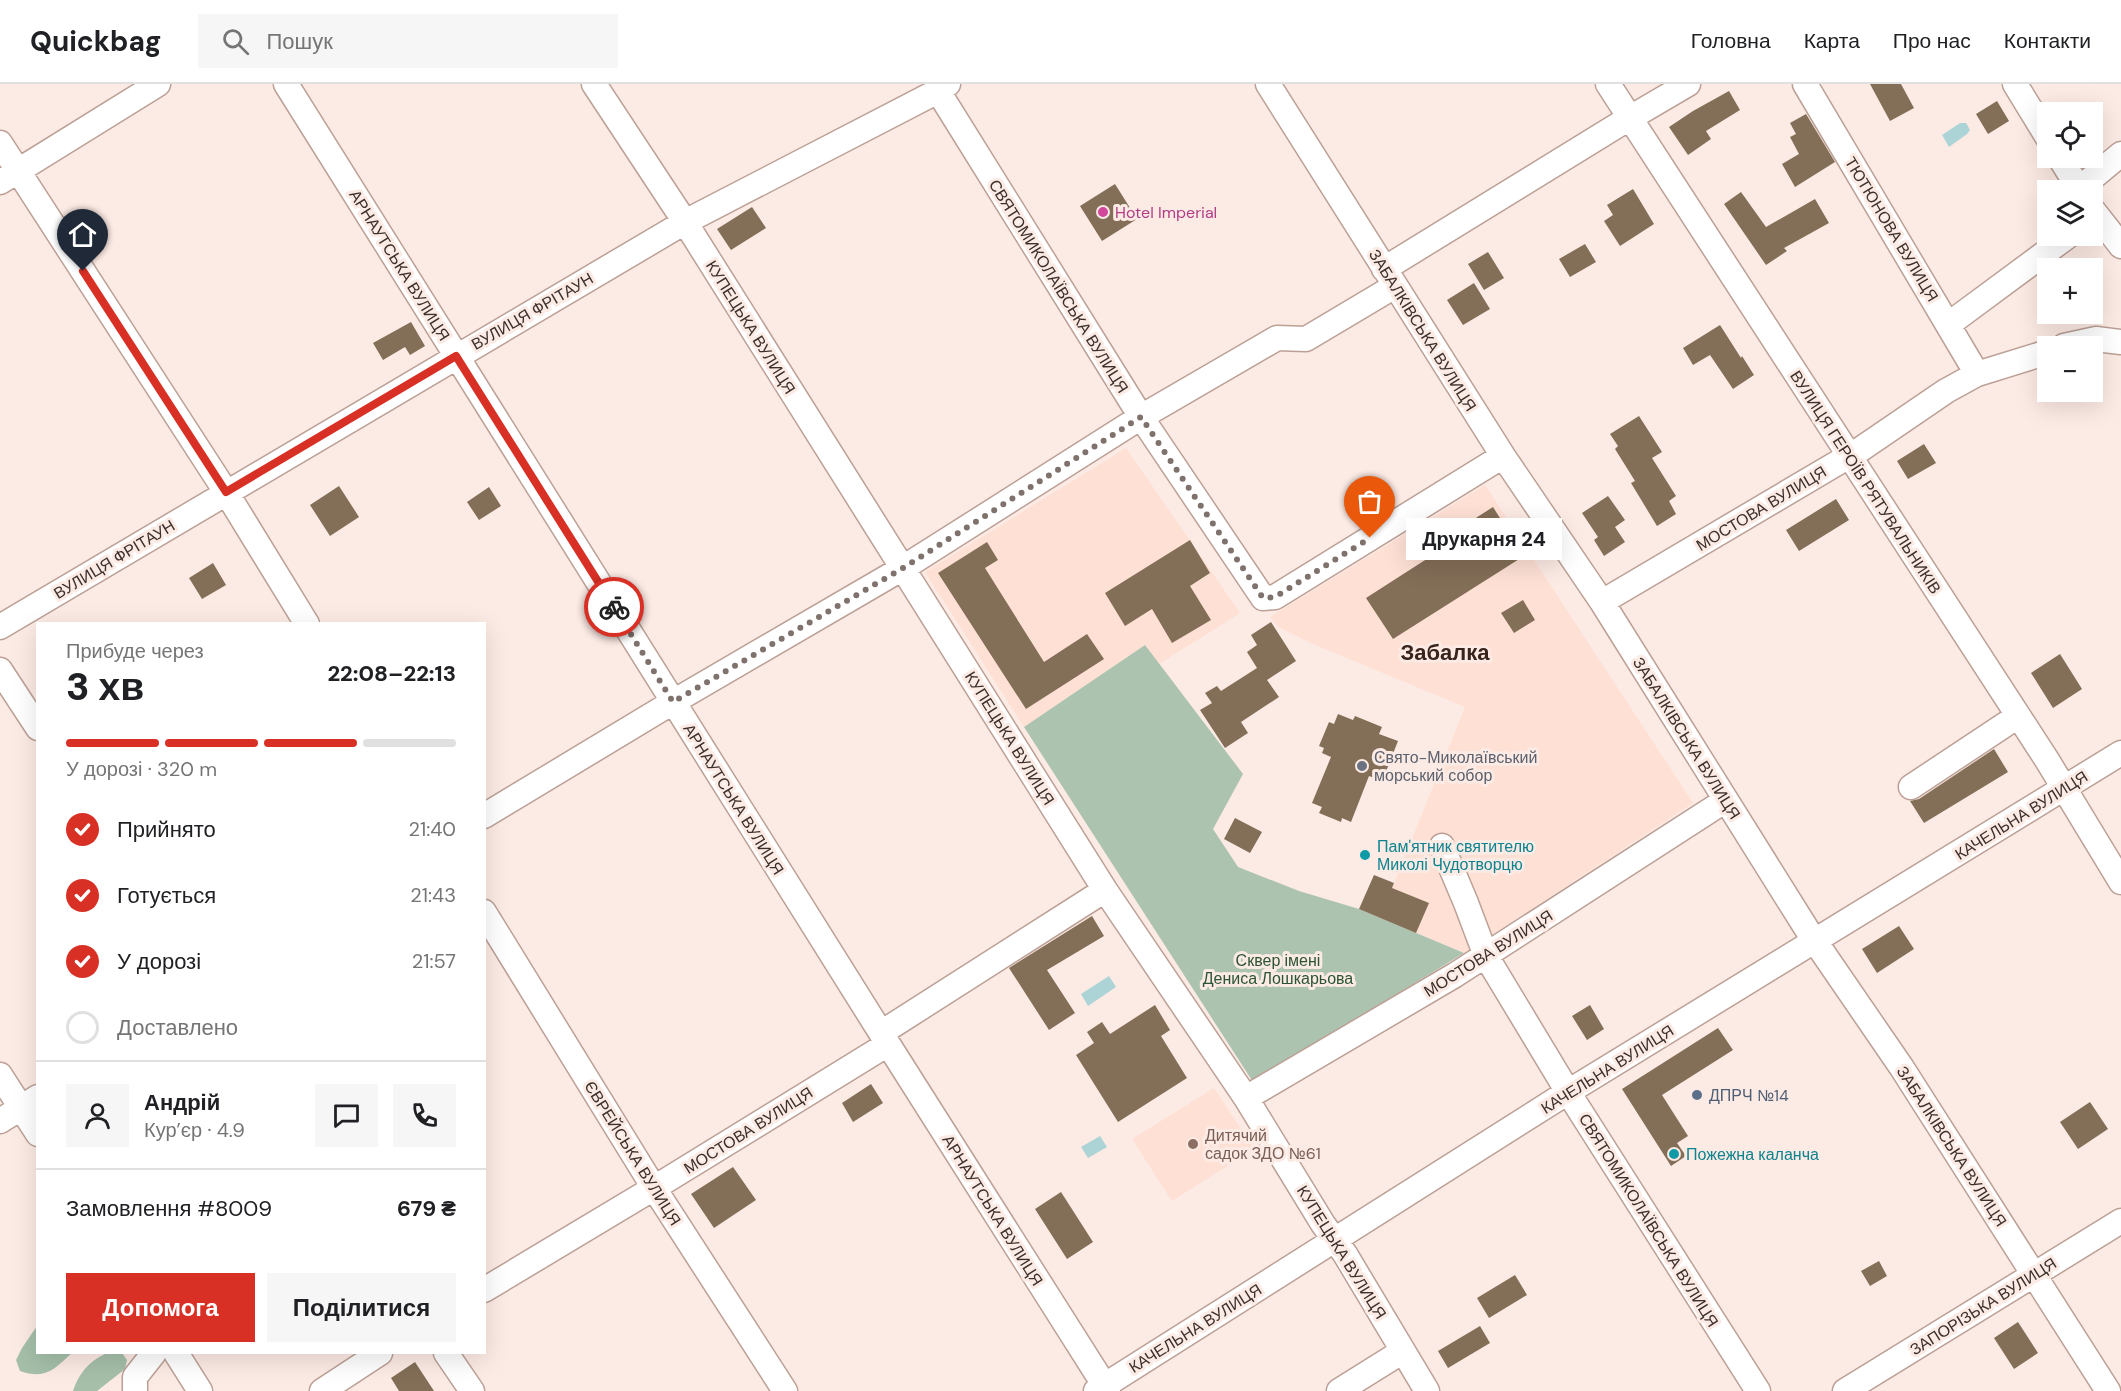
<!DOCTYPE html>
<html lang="uk">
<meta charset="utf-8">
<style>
body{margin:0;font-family:"DM Sans",sans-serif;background:#f6f6f6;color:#202124;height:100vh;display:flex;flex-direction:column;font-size:22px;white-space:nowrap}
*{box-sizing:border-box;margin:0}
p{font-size:20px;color:#757577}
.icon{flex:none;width:33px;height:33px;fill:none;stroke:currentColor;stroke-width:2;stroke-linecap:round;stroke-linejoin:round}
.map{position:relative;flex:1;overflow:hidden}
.sheet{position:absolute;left:36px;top:538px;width:450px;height:732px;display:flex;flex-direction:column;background:#fff;border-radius:0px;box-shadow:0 6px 24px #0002}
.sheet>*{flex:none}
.tools{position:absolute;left:2037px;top:18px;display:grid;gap:12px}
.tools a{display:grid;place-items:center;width:66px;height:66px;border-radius:0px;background:#fff;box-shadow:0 6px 24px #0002;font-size:30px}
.pin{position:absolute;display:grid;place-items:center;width:51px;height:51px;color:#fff;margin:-62px -26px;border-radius:50% 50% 50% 0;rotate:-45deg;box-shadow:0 0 6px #0007}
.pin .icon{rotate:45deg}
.courier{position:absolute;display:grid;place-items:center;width:60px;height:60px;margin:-30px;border:4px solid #d93025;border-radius:50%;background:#fff;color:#222;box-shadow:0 2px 8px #0007}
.bubble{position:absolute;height:42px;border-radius:0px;background:#fff;box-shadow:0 6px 24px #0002;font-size:20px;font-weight:800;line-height:42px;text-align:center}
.head em{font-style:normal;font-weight:800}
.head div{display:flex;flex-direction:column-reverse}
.head{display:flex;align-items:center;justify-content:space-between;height:102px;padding:0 30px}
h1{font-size:39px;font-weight:800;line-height:45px}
.bar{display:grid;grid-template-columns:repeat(4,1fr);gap:9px 6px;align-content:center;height:72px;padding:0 30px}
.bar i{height:8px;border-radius:4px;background:#e0e0e0}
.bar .on{background:#d93025}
.bar p{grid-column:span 4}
.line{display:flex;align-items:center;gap:15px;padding:0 30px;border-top:2px solid #e0e0e0}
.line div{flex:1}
.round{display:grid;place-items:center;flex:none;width:63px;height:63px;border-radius:0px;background:#f6f6f6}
ol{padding:0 30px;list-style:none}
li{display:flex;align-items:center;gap:18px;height:66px}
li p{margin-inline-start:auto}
li .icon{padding:6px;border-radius:50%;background:#d93025;color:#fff;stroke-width:4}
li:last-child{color:#757577}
li i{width:33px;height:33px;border:3px solid #e0e0e0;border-radius:50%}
.cta{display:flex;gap:12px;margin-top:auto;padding:12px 30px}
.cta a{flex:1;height:69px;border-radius:0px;background:#d93025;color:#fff;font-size:24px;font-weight:800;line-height:69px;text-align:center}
.cta a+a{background:#f6f6f6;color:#202124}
header{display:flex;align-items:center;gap:36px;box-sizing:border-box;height:84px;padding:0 30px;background:#fff;border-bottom:2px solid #e0e0e0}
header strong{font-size:28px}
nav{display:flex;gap:33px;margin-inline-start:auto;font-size:21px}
.search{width:420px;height:54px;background:#f6f6f6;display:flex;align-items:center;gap:15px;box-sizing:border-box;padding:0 21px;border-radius:0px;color:#757577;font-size:22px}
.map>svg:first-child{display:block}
.built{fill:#fee0d5}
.green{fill:#acc3af}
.forest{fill:#a5bfa9}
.water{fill:#acd4d6}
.building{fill:#836e57}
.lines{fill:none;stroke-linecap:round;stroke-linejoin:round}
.minor-casing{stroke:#bca096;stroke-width:27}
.minor{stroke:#fff;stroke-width:24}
.done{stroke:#7f716c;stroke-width:6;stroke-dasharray:0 10.8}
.route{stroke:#d93025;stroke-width:8}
.hotel-dot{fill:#d1479c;stroke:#fceae4;stroke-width:2}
.worship-dot{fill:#6b7280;stroke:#fceae4;stroke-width:2}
.culture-dot{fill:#0f9aa8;stroke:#fceae4;stroke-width:2}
.service-dot{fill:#5c6f8a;stroke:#fceae4;stroke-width:2}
.education-dot{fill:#8d6e63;stroke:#fceae4;stroke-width:2}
.labels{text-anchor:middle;stroke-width:6;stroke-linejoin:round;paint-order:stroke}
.hotel-label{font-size:16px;fill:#b23c85;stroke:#fceae4;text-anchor:start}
.street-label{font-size:16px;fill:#3c302c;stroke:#fceae4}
.worship-label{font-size:16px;fill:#5b616d;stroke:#fceae4;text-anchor:start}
.culture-label{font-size:16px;fill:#0d838f;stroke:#fceae4;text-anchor:start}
.park-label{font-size:16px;fill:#2a5433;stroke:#fceae4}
.service-label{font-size:16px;fill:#4e5e75;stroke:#fceae4;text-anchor:start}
.education-label{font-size:16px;fill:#785e54;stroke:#fceae4;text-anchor:start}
.district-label{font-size:22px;font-weight:bold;fill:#39241c;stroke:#fceae4}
</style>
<header>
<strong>Quickbag</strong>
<div class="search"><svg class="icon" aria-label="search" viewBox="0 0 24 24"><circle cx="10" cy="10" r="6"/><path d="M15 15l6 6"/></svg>Пошук</div>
<nav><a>Головна</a><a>Карта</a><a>Про нас</a><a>Контакти</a></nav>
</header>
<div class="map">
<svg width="2121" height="1307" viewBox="0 0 2121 1307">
<rect width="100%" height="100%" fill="#fceae4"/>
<path class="built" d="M 1126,364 L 1240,529 L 1159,580 L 1145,561 L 1024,643 L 925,488 Z
M 1485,401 L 1693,719 L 1464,869 L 1380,834 L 1465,623 L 1313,560 L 1278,543 L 1270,533 Z
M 1214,1004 L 1254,1065 L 1172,1117 L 1132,1055 Z"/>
<path class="green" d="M 1145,561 L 1243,690 L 1213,745 L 1238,783 L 1299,807 L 1359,825 L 1464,869 L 1253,998 L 1024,643 Z"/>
<path class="forest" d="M 37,1242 L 38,1269 L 72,1269 C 54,1285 46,1296 20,1287 L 16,1276 L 22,1264 Z
M 107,1269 L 122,1269 L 127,1276 L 125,1285 L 97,1307 L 73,1307 C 79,1289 89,1277 107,1269 Z"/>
<path class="water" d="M 1960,39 L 1966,39 L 1970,46 L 1967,50 L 1949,63 L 1942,51 Z
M 1109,892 L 1116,903 L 1088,922 L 1081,910 Z
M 1100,1052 L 1107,1063 L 1088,1074 L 1081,1063 Z"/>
<path class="building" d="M 1870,0 L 1901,0 L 1914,24 L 1890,37 Z
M 1729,7 L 1740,26 L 1706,47 L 1711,55 L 1688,71 L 1669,43 L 1693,27 Z
M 1997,17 L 2009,37 L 1988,50 L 1976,30 Z
M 1806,30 L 1835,78 L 1795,103 L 1782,80 L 1799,70 L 1790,53 L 1796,50 L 1790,39 Z
M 1115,100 L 1137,135 L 1102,157 L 1080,122 Z
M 1633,105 L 1654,140 L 1620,162 L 1604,137 L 1613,131 L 1607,121 Z
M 1741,108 L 1766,143 L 1815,115 L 1829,139 L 1784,164 L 1787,167 L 1766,181 L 1724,120 Z
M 752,123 L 766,144 L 731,166 L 717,145 Z
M 1585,160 L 1596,178 L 1570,193 L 1559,175 Z
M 1488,168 L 1504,194 L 1484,206 L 1468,180 Z
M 1474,199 L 1490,225 L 1463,241 L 1447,216 Z
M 411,238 L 425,262 L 410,271 L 405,263 L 383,276 L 373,259 Z
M 1720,241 L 1741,274 L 1742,272 L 1754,291 L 1733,305 L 1710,271 L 1693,281 L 1683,264 Z
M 1639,332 L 1662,368 L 1652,374 L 1676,412 L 1669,417 L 1676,430 L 1657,442 L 1631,399 L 1635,397 L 1615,365 L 1618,362 L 1610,350 Z
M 1924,360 L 1936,379 L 1908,395 L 1897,377 Z
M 339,402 L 359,433 L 330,452 L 310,421 Z
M 489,403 L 501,422 L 479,436 L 467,418 Z
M 1608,412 L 1625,436 L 1615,443 L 1625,458 L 1604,472 L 1594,456 L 1598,453 L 1582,429 Z
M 1836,415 L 1849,436 L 1799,467 L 1786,446 Z
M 1493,423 L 1524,472 L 1393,555 L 1366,514 L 1450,460 L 1446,453 Z
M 1190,456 L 1210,489 L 1190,502 L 1211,536 L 1172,559 L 1152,525 L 1125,542 L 1105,509 Z
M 987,458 L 998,476 L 985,484 L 1044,578 L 1087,550 L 1104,575 L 1026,625 L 938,489 Z
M 213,479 L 226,501 L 202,515 L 189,494 Z
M 1523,516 L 1535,536 L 1514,549 L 1501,529 Z
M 1271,538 L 1296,577 L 1267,596 L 1279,613 L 1241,638 L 1248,649 L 1225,664 L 1200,626 L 1212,619 L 1205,609 L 1217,602 L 1221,607 L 1257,584 L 1247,568 L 1257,561 L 1251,551 Z
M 2060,570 L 2082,605 L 2053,624 L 2031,589 Z
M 1338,630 L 1353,636 L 1355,632 L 1382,643 L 1379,650 L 1398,657 L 1385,690 L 1379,688 L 1377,695 L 1369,692 L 1351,738 L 1342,734 L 1341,738 L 1319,729 L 1322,723 L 1312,719 L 1331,673 L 1322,669 L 1324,664 L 1319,662 L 1329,638 L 1334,640 Z
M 1994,665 L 2008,688 L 1924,739 L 1910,717 L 1919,715 Z
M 1235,734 L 1262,748 L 1250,769 L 1224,755 Z
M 1374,791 L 1394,799 L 1392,804 L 1429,819 L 1416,849 L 1359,825 Z
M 1092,832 L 1104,852 L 1047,886 L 1075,929 L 1049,946 L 1009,884 Z
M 1899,842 L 1914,865 L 1877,889 L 1862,865 Z
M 1155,921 L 1170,946 L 1161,952 L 1187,994 L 1118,1038 L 1076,971 L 1094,959 L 1087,948 L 1102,938 L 1110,950 Z
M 1590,921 L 1604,945 L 1587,956 L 1572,932 Z
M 1718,944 L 1733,966 L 1662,1011 L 1688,1052 L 1677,1059 L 1686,1072 L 1671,1082 L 1622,1005 Z
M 871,1000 L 883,1019 L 853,1038 L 842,1019 Z
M 2090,1018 L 2108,1045 L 2078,1065 L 2060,1038 Z
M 733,1083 L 756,1116 L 714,1144 L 691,1110 Z
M 1061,1108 L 1093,1158 L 1067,1175 L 1035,1125 Z
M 1879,1177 L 1887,1192 L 1870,1202 L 1861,1187 Z
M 1515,1191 L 1527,1211 L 1489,1234 L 1477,1214 Z
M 2018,1238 L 2038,1269 L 2014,1285 L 1994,1254 Z
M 1480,1242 L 1490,1259 L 1448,1284 L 1438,1267 Z
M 415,1278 L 434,1307 L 399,1307 L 391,1294 Z"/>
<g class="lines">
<g class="minor-casing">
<path id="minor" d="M 286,0 L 881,949 L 1108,1307
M 594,0 L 685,138 L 1105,806 L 1246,1014 L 1323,1140 L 1345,1170 L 1427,1307
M 1268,0 L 1503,372 L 1602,518 L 1808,847 L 1902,984 L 2108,1307
M 1608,0 L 2047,676 L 2121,798
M 1805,0 L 1977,290
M 2015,0 L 2048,54
M 938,7 L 1141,333 L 1263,514 L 1275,513 L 1503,372
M 0,59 L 226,408 L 307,540
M 2060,74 L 2080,106
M 0,98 L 158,0
M 2079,105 L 2121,70
M 2092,125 L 2121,162
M 1384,185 L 1618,41 L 1688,0
M 1949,240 L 2068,152
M 2064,262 L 2096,255 L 2121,258
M 1602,518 L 1861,365 L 1946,307 L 1977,290 L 2048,268
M 0,543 L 685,138 L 938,7 L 948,0
M 0,586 L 38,644
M 1911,703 L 2018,632
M 484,732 L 673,618 L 903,484 L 1141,333 L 1277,254 L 1306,255 L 1395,202
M 1442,762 L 1466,819 L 1486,872 L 1568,1008 L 1758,1307
M 484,828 L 654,1104 L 785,1307
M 881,949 L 1105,806
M 0,991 L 38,1050
M 1246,1014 L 1455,891 L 1726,716
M 0,1037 L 38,1013
M 484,1206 L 654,1104 L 888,960
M 176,1269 L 200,1307
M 446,1269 L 472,1307
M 135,1307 L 135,1293 L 154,1269
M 322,1307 L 380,1269
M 1096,1307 L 1568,1008 L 2121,669
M 1339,1307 L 1403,1267
M 1845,1307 L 2121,1137"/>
</g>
<use href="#minor" class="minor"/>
</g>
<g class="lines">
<path class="done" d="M 614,523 L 673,618 L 903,484 L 1141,333 L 1263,514 L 1275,513 L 1370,454"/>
<path class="route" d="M 83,187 L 226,408 L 456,272 L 614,523"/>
</g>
<circle class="hotel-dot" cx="1103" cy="128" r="6"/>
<circle class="worship-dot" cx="1362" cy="682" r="6"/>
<g class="culture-dot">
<circle cx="1365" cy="771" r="6"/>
<circle cx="1674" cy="1070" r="6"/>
</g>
<circle class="service-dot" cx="1697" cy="1011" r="6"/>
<circle class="education-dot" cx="1193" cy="1060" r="6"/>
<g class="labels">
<g class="hotel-label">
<text x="1115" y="134">Hotel Imperial</text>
</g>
<g class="street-label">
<text transform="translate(1892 145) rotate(59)" y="6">ТЮТЮНОВА ВУЛИЦЯ</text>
<text transform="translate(400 181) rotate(58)" y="6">АРНАУТСЬКА ВУЛИЦЯ</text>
<text transform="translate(1059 202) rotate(58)" y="6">СВЯТОМИКОЛАЇВСЬКА ВУЛИЦЯ</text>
<text transform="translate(532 227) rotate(-30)" y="6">ВУЛИЦЯ ФРІТАУН</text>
<text transform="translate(751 243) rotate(58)" y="6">КУПЕЦЬКА ВУЛИЦЯ</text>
<text transform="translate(1423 246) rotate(58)" y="6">ЗАБАЛКІВСЬКА ВУЛИЦЯ</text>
<text transform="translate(1866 398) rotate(57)" y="6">ВУЛИЦЯ ГЕРОЇВ РЯТУВАЛЬНИКІВ</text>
<text transform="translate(1761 424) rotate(-31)" y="6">МОСТОВА ВУЛИЦЯ</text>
<text transform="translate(114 475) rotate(-31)" y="6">ВУЛИЦЯ ФРІТАУН</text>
<text transform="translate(1010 654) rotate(58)" y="6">КУПЕЦЬКА ВУЛИЦЯ</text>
<text transform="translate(1687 654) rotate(58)" y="6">ЗАБАЛКІВСЬКА ВУЛИЦЯ</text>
<text transform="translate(734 715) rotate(58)" y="6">АРНАУТСЬКА ВУЛИЦЯ</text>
<text transform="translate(2021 731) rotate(-32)" y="6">КАЧЕЛЬНА ВУЛИЦЯ</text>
<text transform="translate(1488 869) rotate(-32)" y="6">МОСТОВА ВУЛИЦЯ</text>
<text transform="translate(1607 985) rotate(-32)" y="6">КАЧЕЛЬНА ВУЛИЦЯ</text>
<text transform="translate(748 1046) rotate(-32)" y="6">МОСТОВА ВУЛИЦЯ</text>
<text transform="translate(1952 1062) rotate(57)" y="6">ЗАБАЛКІВСЬКА ВУЛИЦЯ</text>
<text transform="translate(633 1069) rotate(58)" y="6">ЄВРЕЙСЬКА ВУЛИЦЯ</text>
<text transform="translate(993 1126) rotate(58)" y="6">АРНАУТСЬКА ВУЛИЦЯ</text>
<text transform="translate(1649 1136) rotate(58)" y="6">СВЯТОМИКОЛАЇВСЬКА ВУЛИЦЯ</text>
<text transform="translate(1342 1168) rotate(58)" y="6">КУПЕЦЬКА ВУЛИЦЯ</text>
<text transform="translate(1983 1222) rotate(-32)" y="6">ЗАПОРІЗЬКА ВУЛИЦЯ</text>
<text transform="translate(1195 1244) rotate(-32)" y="6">КАЧЕЛЬНА ВУЛИЦЯ</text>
</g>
<g class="worship-label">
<text x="1374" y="679">Свято-Миколаївський<tspan x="1374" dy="18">морський собор</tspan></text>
</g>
<g class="culture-label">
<text x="1377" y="768">Пам'ятник святителю<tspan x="1377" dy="18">Миколі Чудотворцю</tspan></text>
<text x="1686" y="1076">Пожежна каланча</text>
</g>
<g class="park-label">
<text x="1278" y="882">Сквер імені<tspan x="1278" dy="18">Дениса Лошкарьова</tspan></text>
</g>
<g class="service-label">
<text x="1709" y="1017">ДПРЧ №14</text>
</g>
<g class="education-label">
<text x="1205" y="1057">Дитячий<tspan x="1205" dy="18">садок ЗДО №61</tspan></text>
</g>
<g class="district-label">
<text x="1445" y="576">Забалка</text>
</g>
</g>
</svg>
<div class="tools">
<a><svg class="icon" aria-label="locate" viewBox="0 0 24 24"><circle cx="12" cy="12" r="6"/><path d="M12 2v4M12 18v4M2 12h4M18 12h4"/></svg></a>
<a><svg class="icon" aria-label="layers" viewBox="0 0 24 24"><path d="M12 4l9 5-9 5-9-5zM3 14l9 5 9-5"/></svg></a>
<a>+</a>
<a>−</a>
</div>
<div class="pin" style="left:1370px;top:454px;background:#ea580c"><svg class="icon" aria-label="bag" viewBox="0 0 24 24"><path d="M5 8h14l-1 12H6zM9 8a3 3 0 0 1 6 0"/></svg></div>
<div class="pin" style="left:83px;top:187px;background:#1f2937"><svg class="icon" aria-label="home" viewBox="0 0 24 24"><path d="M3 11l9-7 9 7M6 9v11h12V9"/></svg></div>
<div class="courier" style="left:614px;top:523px"><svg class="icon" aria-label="bike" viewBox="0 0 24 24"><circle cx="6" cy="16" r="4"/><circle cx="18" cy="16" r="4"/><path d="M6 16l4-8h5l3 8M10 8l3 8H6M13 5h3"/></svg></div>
<div class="bubble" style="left:1406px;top:434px;width:156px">Друкарня 24</div>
<section class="sheet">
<div class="head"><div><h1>3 хв</h1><p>Прибуде через</p></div><em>22:08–22:13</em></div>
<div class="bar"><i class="on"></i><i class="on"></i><i class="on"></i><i></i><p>У дорозі · 320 m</p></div>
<ol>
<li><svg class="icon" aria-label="check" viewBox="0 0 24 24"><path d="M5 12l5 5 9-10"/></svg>Прийнято<p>21:40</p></li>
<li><svg class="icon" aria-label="check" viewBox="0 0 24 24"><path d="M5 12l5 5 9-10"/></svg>Готується<p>21:43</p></li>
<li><svg class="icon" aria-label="check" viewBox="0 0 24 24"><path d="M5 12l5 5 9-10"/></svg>У дорозі<p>21:57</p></li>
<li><i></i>Доставлено</li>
</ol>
<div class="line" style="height:108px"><a class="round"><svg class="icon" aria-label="person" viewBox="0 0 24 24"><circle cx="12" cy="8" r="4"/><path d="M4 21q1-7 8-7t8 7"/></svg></a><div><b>Андрій</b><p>Кур’єр · 4.9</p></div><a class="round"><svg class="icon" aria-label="chat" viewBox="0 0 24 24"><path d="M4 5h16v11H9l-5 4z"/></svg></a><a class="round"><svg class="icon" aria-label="phone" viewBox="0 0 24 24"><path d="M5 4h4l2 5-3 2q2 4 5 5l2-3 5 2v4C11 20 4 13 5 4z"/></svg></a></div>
<div class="line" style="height:78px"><div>Замовлення #8009</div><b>679 ₴</b></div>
<div class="cta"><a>Допомога</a><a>Поділитися</a></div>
</section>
</div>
